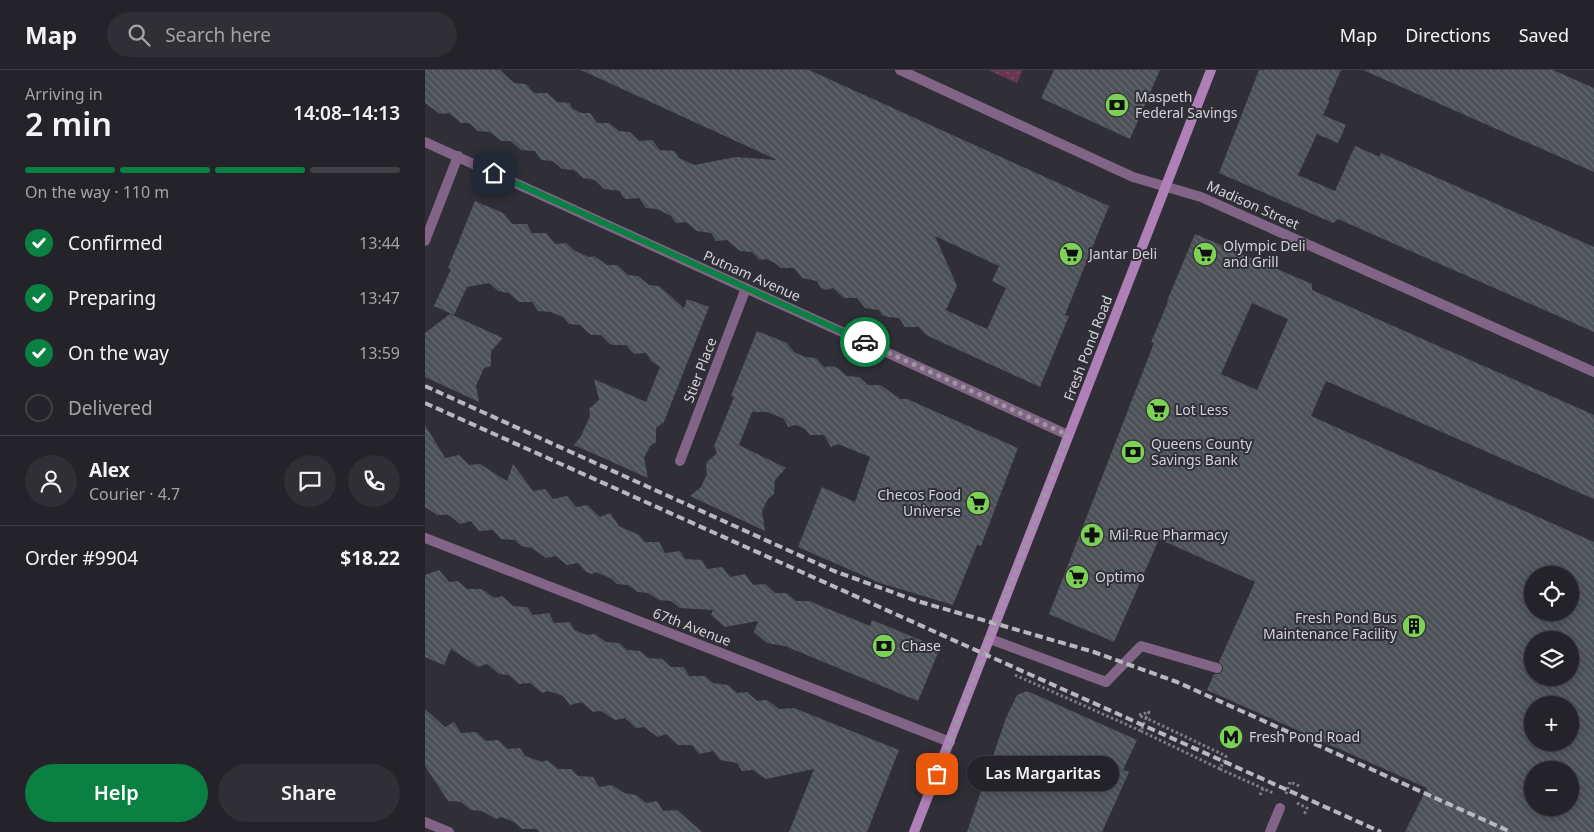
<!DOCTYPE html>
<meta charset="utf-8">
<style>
body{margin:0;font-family:"Noto Sans",sans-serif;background:#302f35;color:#f1f3f6;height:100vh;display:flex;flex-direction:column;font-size:19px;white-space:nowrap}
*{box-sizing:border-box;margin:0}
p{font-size:16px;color:#a3a4a8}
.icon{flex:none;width:28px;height:28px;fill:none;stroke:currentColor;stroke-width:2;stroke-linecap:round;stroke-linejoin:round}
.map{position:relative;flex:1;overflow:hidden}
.drawer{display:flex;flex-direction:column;background:#242329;width:425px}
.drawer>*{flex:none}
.buttons{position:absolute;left:1099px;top:496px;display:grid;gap:10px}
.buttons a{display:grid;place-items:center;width:55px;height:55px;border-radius:50%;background:#242329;box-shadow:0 2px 8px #0003,0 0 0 1px #414046;font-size:25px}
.pin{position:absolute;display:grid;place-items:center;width:42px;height:42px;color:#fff;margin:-21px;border-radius:10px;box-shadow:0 2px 8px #0006}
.courier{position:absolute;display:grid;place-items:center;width:50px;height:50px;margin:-25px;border:4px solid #0b8043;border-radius:50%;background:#fff;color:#222;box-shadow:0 1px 6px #0007}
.bubble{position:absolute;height:35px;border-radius:18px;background:#242329;box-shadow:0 2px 8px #0003,0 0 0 1px #414046;font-size:16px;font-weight:600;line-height:35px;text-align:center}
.summary em{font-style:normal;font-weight:600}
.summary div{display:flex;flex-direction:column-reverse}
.summary{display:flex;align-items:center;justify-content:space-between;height:85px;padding:0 25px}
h1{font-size:32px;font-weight:600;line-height:38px}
.bar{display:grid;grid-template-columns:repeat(4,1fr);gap:8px 5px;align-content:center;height:60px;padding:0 25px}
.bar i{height:6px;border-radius:4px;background:#414046}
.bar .current{background:#0b8043}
.bar p{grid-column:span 4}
.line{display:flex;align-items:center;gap:12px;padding:0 25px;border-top:1px solid #414046}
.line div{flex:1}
.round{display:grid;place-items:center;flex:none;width:52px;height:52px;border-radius:26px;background:#302f35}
ol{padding:0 25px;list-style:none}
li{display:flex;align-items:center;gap:15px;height:55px}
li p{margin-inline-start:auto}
li .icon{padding:5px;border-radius:50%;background:#0b8043;color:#fff;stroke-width:4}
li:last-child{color:#a3a4a8}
li i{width:28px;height:28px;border:2px solid #414046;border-radius:50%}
.action{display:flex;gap:10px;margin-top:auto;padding:10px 25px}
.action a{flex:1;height:58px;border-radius:30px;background:#0b8043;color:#fff;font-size:20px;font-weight:600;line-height:58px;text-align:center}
.action a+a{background:#302f35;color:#f1f3f6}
header{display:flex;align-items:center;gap:30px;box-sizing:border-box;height:70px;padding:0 25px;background:#242329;border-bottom:1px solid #414046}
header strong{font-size:24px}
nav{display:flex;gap:28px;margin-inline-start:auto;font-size:18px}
.search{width:350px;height:45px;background:#302f35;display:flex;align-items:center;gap:12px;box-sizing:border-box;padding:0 18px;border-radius:28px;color:#a3a4a8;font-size:19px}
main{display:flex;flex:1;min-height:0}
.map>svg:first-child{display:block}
.grass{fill:url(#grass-dots)}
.building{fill:url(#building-back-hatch);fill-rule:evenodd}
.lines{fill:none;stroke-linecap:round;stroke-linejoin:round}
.path{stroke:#7d7d83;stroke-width:3;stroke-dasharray:2.5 2.5;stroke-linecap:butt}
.service{stroke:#826487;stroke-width:10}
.minor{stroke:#826487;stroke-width:10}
.secondary{stroke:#af7fb8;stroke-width:10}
.rail{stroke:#b8b8be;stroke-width:4;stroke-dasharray:8 4;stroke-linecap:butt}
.done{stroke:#99999f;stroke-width:5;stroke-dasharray:0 9}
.route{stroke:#0b8043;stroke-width:6}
.labels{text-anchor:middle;stroke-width:4;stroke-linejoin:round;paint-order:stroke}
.poi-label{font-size:14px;fill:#d2d2d7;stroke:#302f37;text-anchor:start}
.street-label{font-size:14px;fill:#d2d2d7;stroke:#302f37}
</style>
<header>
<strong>Map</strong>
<div class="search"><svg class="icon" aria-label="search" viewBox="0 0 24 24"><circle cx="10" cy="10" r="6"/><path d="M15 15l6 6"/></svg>Search here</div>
<nav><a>Map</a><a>Directions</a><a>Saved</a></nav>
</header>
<main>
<section class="drawer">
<div class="summary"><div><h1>2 min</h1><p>Arriving in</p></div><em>14:08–14:13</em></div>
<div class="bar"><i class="current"></i><i class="current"></i><i class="current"></i><i></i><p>On the way · 110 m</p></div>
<ol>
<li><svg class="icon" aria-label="check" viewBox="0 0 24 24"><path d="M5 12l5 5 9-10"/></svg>Confirmed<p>13:44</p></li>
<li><svg class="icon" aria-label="check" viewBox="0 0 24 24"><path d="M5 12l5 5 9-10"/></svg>Preparing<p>13:47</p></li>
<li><svg class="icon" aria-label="check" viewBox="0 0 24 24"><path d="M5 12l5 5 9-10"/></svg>On the way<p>13:59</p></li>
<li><i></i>Delivered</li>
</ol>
<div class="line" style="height:90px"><a class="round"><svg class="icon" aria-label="person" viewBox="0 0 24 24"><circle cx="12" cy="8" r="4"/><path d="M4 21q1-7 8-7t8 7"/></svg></a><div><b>Alex</b><p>Courier · 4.7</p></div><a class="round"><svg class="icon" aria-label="chat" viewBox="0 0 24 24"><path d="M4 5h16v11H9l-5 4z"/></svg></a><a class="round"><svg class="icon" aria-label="phone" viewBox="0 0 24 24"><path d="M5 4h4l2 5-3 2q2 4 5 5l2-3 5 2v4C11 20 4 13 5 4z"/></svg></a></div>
<div class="line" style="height:65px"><div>Order #9904</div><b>$18.22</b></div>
<div class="action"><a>Help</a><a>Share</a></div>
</section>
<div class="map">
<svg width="1169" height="762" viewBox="0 0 1169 762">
<defs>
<pattern id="grass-dots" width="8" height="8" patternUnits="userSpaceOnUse" patternTransform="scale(1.25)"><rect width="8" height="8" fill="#66374d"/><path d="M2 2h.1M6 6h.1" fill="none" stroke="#7b5366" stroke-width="1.8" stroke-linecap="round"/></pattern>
<pattern id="building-back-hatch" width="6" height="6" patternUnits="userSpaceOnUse" patternTransform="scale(1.25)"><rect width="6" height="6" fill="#4c5158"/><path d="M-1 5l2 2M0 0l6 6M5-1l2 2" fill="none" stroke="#65696f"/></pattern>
</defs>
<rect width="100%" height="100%" fill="#302f37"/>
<path class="grass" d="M 563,0 L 598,0 L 592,13 Z"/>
<path class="building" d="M 0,0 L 75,0 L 89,13 L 101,14 L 109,23 L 122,23 L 132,32 L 144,33 L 148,39 L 156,43 L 165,43 L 172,53 L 184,53 L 194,61 L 205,62 L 214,71 L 227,70 L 235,80 L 249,81 L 254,88 L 269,95 L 311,87 L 352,90 L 156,0 L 384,0 L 684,136 L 640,245 L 644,246 L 615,317 L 501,265 L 494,257 L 480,257 L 474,248 L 463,247 L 457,245 L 454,240 L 440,238 L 432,228 L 419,228 L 408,218 L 401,220 L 395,217 L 392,211 L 377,208 L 369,198 L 356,198 L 350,193 L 342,189 L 335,190 L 327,182 L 315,181 L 302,170 L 291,171 L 286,163 L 272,161 L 261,152 L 251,153 L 246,146 L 238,142 L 231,139 L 221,138 L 214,128 L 201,129 L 197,126 L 195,121 L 179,119 L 170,110 L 158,108 L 149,100 L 137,99 L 128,91 L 116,90 L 110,81 L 96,80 L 86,71 L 76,71 L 65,62 L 53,61 L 44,53 L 36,53 L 24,43 L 15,44 L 0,33 ZM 510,166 L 574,196 L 567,211 L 581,218 L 562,259 L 521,240 L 532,216 Z
M 629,0 L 735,0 L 705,69 L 616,28 Z
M 834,0 L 916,0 L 903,30 L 905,30 L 898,45 L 921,55 L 913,73 L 892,64 L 873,105 L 910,121 L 930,76 L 955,87 L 956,83 L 1169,177 L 1169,262 L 913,149 L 908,153 L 794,103 Z
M 938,0 L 1128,0 L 1169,18 L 1169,102 Z
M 50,131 L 78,143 L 87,154 L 102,154 L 107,163 L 121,163 L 130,174 L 141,173 L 150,181 L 164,187 L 169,186 L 182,195 L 192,195 L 203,205 L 213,206 L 224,215 L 234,216 L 259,238 L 262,229 L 284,237 L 239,352 L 231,358 L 231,372 L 225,376 L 219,388 L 223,408 L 149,375 L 156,366 L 165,346 L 164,339 L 174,330 L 169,309 L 221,332 L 235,297 L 226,291 L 221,283 L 209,284 L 201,275 L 189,275 L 185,274 L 176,265 L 166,265 L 155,255 L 144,254 L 138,247 L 126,242 L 113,241 L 107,232 L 94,232 L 84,223 L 73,221 L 64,213 L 42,217 L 29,245 L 9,236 L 26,199 L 23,198 Z
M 770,164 L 887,214 L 887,220 L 1169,345 L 1169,429 L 901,311 L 886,346 L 1169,472 L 1169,762 L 980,762 L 1002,718 L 782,620 L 789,604 L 794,604 L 798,600 L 798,596 L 794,592 L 830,512 L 734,469 L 689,572 L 624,544 L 729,273 L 726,272 L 743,232 L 742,231 ZM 827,233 L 863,249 L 832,320 L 796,304 ZM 1108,505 L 1145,505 L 1145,542 L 1108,542 ZM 1108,570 L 1145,570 L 1145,608 L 1108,608 ZM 1108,635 L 1145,635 L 1145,672 L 1108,672 ZM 1108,700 L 1145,700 L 1145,738 L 1108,738 Z
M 25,244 L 78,268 L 66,281 L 66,296 L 59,298 L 51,316 L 54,332 L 0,307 L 0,263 Z
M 332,261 L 362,273 L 369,282 L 380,287 L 391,288 L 399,297 L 408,296 L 414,299 L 422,306 L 434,307 L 443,315 L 453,315 L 457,316 L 475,329 L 482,329 L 593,378 L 556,476 L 552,475 L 528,535 L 455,513 L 373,477 L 397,417 L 430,432 L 445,387 L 413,374 L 406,377 L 399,365 L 385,365 L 380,359 L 371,355 L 363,357 L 359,349 L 350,345 L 342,342 L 327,342 L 314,375 L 361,398 L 350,410 L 349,424 L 343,429 L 337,441 L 340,461 L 265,426 L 276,417 L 282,404 L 281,397 L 282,392 L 292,383 L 289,376 L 309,327 L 306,326 Z
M 0,355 L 20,388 L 34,385 L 44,395 L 55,394 L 82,411 L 88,394 L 108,421 L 120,419 L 128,429 L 142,426 L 151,437 L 162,435 L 175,447 L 185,443 L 194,456 L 214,465 L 220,472 L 234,472 L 240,483 L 255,481 L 260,489 L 277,490 L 282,499 L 297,497 L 305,507 L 320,504 L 328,515 L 340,514 L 350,523 L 361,523 L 371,531 L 384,531 L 445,556 L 447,550 L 515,578 L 493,631 L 360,576 L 342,573 L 329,562 L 333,551 L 300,557 L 286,545 L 288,540 L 255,538 L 246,531 L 234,530 L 223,523 L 213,522 L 203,515 L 192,514 L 187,509 L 171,502 L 167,504 L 161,502 L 153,493 L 142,495 L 131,486 L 121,488 L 107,478 L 96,476 L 90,470 L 76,469 L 68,460 L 54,461 L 46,451 L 35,454 L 24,445 L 12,445 L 0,437 Z
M 14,500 L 24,512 L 33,511 L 42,519 L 56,519 L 70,528 L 77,526 L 88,536 L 102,537 L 108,545 L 124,543 L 129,553 L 145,552 L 149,560 L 162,565 L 170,564 L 181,572 L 194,573 L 202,580 L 215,581 L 223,588 L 237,589 L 246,597 L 259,597 L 264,606 L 280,606 L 288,613 L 303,615 L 312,623 L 322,622 L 332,631 L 342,630 L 354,639 L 369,638 L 474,680 L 442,762 L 364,762 L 389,699 L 341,709 L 328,700 L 317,701 L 312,693 L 295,690 L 288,681 L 274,684 L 267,675 L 253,675 L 241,664 L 233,667 L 219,657 L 211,658 L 200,648 L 190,650 L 176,641 L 168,642 L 157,632 L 145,635 L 138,626 L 123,621 L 117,623 L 105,613 L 94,614 L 84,605 L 74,604 L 62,594 L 53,597 L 26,579 L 19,595 L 0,587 L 0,505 Z
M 602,621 L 712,670 L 698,700 L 704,702 L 677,762 L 542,762 L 581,648 L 592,625 Z
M 0,639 L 20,657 L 29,652 L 36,663 L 51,662 L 61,671 L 73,670 L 83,679 L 95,678 L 100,686 L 117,692 L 122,690 L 133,699 L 146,699 L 153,706 L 168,707 L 174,717 L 187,715 L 199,723 L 211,725 L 221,733 L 232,731 L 238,741 L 252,740 L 277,762 L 114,762 L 112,759 L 97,759 L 89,752 L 84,750 L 76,747 L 71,749 L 57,741 L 46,740 L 36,732 L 23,731 L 0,696 Z"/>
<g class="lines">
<path class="path" d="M 590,605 L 716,661 L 721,648 L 715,646
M 714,645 L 724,642 L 721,648 L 801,686 L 795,699 L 848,723
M 716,661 L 795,699
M 861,724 L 865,712 L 874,716
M 835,725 L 838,718
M 872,733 L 882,738 L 879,745"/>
<path class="service" d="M 565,569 L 681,612 L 716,576 L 792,598"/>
<path class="minor" d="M 475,0 L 708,107 L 776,127 L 1169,302
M 0,72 L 643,365
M 0,171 L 33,86
M 255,391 L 321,218
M 0,468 L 525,672
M 0,752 L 24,762
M 845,762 L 855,738"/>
<path class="secondary" d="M 489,762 L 786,0"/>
<path class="rail" d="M 0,316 L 409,501 L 492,531 L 669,582 L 752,612 L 1086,762
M 0,333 L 956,762"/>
</g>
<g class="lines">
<path class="done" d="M 440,272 L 643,365 L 512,704"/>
<path class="route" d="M 69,103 L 440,272"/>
</g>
<defs>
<g id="bank-disc" transform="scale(1.25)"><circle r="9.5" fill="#7dd154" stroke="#302f37"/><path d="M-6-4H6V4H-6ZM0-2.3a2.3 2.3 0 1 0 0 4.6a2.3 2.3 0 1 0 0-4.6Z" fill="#111"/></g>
<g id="supermarket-disc" transform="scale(1.25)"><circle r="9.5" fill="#7dd154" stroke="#302f37"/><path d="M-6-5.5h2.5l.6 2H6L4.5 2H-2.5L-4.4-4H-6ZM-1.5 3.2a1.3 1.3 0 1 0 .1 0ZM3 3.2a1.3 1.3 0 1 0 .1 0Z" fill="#111"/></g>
<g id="pharmacy-disc" transform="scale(1.25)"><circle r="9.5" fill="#7dd154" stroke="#302f37"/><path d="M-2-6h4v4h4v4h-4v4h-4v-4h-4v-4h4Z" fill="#111"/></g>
<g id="building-disc" transform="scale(1.25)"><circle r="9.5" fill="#7dd154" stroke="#302f37"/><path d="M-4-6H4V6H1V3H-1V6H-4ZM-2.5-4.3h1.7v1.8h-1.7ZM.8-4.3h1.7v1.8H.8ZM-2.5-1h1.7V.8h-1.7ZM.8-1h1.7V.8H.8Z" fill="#111"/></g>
<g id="metro-disc" transform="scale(1.25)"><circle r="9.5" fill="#7dd154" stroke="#302f37"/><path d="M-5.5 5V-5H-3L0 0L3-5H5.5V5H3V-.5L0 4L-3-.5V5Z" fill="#111"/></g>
</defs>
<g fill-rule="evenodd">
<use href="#bank-disc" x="692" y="35"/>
<use href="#supermarket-disc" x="646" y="184"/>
<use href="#supermarket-disc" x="780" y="184"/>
<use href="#supermarket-disc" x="733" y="340"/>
<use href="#bank-disc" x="708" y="382"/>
<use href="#supermarket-disc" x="553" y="433"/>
<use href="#pharmacy-disc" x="667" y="465"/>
<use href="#supermarket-disc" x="652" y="507"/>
<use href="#building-disc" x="989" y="556"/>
<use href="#bank-disc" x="459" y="576"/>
<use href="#metro-disc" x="806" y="667"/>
</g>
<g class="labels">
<g class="poi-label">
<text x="710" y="32">Maspeth<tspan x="710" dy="16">Federal Savings</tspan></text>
<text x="798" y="181">Olympic Deli<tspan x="798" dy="16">and Grill</tspan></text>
<text x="664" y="189">Jantar Deli</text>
<text x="750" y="345">Lot Less</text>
<text x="726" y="379">Queens County<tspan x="726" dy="16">Savings Bank</tspan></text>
<text x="536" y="430" text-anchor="end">Checos Food<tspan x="536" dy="16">Universe</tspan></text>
<text x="684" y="470">Mil-Rue Pharmacy</text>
<text x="670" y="512">Optimo</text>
<text x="972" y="553" text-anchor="end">Fresh Pond Bus<tspan x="972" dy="16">Maintenance Facility</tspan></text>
<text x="476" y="581">Chase</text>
<text x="824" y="672">Fresh Pond Road</text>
</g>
<g class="street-label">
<text transform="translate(828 135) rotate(24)" y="5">Madison Street</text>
<text transform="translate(327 206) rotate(24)" y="5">Putnam Avenue</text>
<text transform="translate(663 278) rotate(-69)" y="5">Fresh Pond Road</text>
<text transform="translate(275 300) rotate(-69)" y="5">Stier Place</text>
<text transform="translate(267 557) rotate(21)" y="5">67th Avenue</text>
</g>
</g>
</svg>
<div class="buttons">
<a><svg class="icon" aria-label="locate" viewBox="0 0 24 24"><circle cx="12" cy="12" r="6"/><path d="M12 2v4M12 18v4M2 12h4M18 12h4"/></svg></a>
<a><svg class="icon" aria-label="layers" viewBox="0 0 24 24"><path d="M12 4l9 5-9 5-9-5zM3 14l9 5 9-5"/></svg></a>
<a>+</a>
<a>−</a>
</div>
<div class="pin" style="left:512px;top:704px;background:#ea580c"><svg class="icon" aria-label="bag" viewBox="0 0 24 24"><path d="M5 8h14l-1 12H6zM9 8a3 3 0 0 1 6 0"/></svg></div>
<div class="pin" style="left:69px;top:103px;background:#1f2937"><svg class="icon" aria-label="home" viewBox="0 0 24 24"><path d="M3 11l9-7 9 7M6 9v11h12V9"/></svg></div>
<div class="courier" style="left:440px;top:272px"><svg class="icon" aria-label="car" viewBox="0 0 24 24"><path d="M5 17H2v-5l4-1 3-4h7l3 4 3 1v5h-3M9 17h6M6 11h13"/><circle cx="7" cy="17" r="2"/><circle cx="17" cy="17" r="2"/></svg></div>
<div class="bubble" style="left:542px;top:686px;width:152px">Las Margaritas</div>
</div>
</main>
